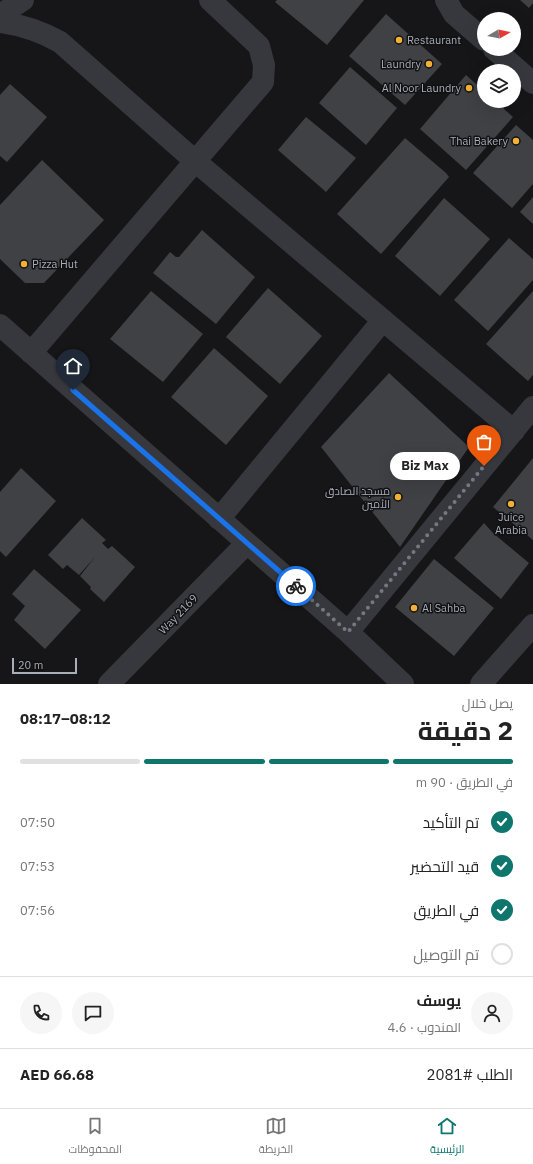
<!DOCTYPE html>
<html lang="ar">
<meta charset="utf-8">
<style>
body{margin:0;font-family:"IBM Plex Sans",Cairo,sans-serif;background:#f6f6f6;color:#222;direction:rtl;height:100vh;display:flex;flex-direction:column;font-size:15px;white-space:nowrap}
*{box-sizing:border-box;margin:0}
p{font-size:13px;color:#767676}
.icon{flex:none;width:22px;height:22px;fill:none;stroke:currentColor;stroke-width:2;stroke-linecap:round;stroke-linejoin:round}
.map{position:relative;height:684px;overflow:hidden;direction:ltr}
.drawer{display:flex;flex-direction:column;background:#fff;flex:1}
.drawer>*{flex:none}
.needle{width:26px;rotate:81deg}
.fabs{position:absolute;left:477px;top:12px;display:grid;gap:8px}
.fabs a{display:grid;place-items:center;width:44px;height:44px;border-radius:50%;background:#fff;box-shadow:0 4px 16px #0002;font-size:20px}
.scale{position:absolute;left:12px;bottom:10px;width:65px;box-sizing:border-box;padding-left:4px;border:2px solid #a8adb8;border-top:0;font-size:11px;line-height:14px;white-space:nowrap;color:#a8adb8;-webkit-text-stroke:3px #111113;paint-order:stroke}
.pin{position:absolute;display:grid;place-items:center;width:34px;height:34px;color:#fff;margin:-41px -17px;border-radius:50% 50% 50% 0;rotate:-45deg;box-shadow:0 0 4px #0007}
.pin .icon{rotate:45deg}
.courier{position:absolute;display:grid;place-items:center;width:40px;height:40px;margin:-20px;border:3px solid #1a73e8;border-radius:50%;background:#fff;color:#222;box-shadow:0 1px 5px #0007}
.bubble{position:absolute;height:28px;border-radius:14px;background:#fff;box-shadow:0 4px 16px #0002;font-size:13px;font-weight:700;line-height:28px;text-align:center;direction:rtl}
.summary em{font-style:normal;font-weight:700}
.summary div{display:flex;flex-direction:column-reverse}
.summary{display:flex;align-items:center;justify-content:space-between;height:68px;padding:0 20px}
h1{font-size:26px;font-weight:700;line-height:30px}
.bar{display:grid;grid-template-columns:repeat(4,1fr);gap:6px 4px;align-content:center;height:48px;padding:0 20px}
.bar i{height:5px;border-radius:3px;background:#e0e0e0}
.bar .current{background:#0f766e}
.bar p{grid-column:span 4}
.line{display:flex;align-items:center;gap:10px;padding:0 20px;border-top:1px solid #e0e0e0}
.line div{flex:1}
.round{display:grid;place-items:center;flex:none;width:42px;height:42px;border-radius:21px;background:#f6f6f6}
ol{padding:0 20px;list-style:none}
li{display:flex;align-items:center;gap:12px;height:44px}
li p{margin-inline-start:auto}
li .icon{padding:4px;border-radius:50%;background:#0f766e;color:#fff;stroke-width:4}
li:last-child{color:#767676}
li i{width:22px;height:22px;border:2px solid #e0e0e0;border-radius:50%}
.menu{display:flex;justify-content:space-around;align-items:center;height:56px;border-top:1px solid #e0e0e0;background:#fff;font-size:11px;color:#767676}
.menu a{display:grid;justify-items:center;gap:2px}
.menu .current{color:#0f766e}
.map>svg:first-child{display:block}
.building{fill:#404145}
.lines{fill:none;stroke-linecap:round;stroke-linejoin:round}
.minor{stroke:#37383d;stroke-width:22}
.done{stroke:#757880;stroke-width:4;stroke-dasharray:0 7.2}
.route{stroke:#1a73e8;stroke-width:5}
.poi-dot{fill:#f2b134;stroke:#111113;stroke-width:1.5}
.labels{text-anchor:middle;stroke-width:3;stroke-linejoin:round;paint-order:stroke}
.poi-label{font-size:11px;fill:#a8adb8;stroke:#111113;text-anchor:end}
.street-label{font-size:11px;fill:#a8adb8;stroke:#111113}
</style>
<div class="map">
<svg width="533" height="684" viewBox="0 0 533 684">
<rect width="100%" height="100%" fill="#161618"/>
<path class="building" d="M 277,0 L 364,0 L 327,45 L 275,2 Z
M 520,0 L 533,0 L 533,3 L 529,8 Z
M 386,14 L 442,64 L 405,105 L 349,56 Z
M 350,67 L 397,108 L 366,145 L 319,103 Z
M 466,75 L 484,91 L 484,101 L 495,101 L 513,117 L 466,170 L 420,129 Z
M 10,84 L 47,117 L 7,162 L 0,156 L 0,95 Z
M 306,117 L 356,158 L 326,192 L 278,150 Z
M 516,125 L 533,140 L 533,184 L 512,208 L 473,173 Z
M 405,138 L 446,173 L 449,177 L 381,254 L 337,214 Z
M 42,160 L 104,220 L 44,283 L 25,283 L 0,259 L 0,205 Z
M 533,197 L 533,224 L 520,212 Z
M 444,198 L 490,239 L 440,296 L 395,256 Z
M 202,230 L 255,277 L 216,324 L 153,273 L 170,252 L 176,257 L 179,257 Z
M 509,238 L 533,259 L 533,280 L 488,331 L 454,300 Z
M 268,288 L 322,336 L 280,384 L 226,337 Z
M 151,291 L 203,334 L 163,382 L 110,339 Z
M 533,291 L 533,375 L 528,381 L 486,344 Z
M 214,348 L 268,396 L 226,445 L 171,397 Z
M 389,373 L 469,447 L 400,547 L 321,447 Z
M 533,458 L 533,540 L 493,507 Z
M 21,468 L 56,501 L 6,557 L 0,551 L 0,492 Z
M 82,518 L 106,540 L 102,543 L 108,549 L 112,546 L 135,567 L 104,602 L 90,589 L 91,587 L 80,576 L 95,557 L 79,575 L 67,565 L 63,569 L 48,555 Z
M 484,523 L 493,533 L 529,563 L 501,599 L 454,558 Z
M 434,559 L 494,608 L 454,656 L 395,607 Z
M 34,569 L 81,610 L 45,649 L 14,620 L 25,606 L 12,594 Z"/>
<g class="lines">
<path class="minor" d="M 446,0 L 454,14 L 484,40
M 0,15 L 23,0
M 0,22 C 22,25 40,31 60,42 L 195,161 L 514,431
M 494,49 L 533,83
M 0,325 L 348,632 L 403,684
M 31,353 L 263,82 L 264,65 L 259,46 L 210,0
M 219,519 L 383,320
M 348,632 L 533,407
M 109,684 L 247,543
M 481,684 L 533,625"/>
</g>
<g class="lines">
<path class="done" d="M 296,586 L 348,632 L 484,466"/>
<path class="route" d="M 73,390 L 296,586"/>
</g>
<g class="poi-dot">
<circle cx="399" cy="40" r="4"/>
<circle cx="429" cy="64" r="4"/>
<circle cx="469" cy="88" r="4"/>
<circle cx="516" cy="141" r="4"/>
<circle cx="24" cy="264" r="4"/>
<circle cx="398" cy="497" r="4"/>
<circle cx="511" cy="504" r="4"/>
<circle cx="414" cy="608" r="4"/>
</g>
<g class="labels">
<g class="poi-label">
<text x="407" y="44" text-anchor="start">Restaurant</text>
<text x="421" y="68">Laundry</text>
<text x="461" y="92">Al Noor Laundry</text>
<text x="508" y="145">Thai Bakery</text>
<text x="32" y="268" text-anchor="start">Pizza Hut</text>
<text x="390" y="495">مسجد الصادق<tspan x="390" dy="13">الأمين</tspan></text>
<text x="511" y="521" text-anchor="middle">Juice<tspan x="511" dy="13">Arabia</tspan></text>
<text x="422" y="612" text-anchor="start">Al Sahba</text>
</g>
<g class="street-label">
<text transform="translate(178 614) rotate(-46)" y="4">Way 2169</text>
</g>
</g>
</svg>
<div class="fabs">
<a><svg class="needle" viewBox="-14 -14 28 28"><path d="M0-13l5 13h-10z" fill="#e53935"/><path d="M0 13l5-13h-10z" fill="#767676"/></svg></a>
<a><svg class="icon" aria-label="layers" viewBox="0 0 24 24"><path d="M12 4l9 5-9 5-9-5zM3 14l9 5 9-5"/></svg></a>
</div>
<div class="scale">20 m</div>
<div class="pin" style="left:484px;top:466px;background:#ea580c"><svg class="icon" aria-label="bag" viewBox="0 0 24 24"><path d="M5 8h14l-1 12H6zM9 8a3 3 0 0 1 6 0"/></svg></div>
<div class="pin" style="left:73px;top:390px;background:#1f2937"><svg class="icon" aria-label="home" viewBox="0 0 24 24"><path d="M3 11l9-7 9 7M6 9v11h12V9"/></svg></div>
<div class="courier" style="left:296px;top:586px"><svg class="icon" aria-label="bike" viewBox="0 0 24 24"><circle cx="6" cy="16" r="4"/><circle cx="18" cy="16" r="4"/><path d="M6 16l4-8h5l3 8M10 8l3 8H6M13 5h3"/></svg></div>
<div class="bubble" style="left:390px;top:452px;width:70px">Biz Max</div>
</div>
<section class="drawer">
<div class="summary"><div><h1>2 دقيقة</h1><p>يصل خلال</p></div><em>08:12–08:17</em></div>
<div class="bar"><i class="current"></i><i class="current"></i><i class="current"></i><i></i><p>في الطريق · 90 m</p></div>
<ol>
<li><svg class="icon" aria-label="check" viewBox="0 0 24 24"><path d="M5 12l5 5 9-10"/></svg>تم التأكيد<p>07:50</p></li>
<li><svg class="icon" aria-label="check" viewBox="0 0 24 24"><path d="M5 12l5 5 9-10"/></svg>قيد التحضير<p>07:53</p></li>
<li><svg class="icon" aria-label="check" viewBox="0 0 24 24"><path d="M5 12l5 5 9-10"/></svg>في الطريق<p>07:56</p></li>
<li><i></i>تم التوصيل</li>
</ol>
<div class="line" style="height:72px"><a class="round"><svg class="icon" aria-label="person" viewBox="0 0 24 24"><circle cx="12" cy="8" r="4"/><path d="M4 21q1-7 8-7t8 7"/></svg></a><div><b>يوسف</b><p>المندوب · 4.6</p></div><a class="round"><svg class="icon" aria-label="chat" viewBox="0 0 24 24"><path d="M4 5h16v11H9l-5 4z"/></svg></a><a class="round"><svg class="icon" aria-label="phone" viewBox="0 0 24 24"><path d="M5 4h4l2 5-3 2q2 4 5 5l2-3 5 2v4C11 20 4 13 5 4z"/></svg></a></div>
<div class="line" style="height:52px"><div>الطلب #2081</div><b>AED 66.68</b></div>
</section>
<nav class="menu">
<a class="current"><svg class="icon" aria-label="home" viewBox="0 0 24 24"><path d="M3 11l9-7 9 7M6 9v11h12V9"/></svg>الرئيسية</a>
<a><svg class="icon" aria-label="map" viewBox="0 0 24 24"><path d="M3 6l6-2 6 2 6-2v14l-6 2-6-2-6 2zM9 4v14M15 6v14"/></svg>الخريطة</a>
<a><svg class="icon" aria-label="saved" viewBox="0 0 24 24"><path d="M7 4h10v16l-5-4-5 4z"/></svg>المحفوظات</a>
</nav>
